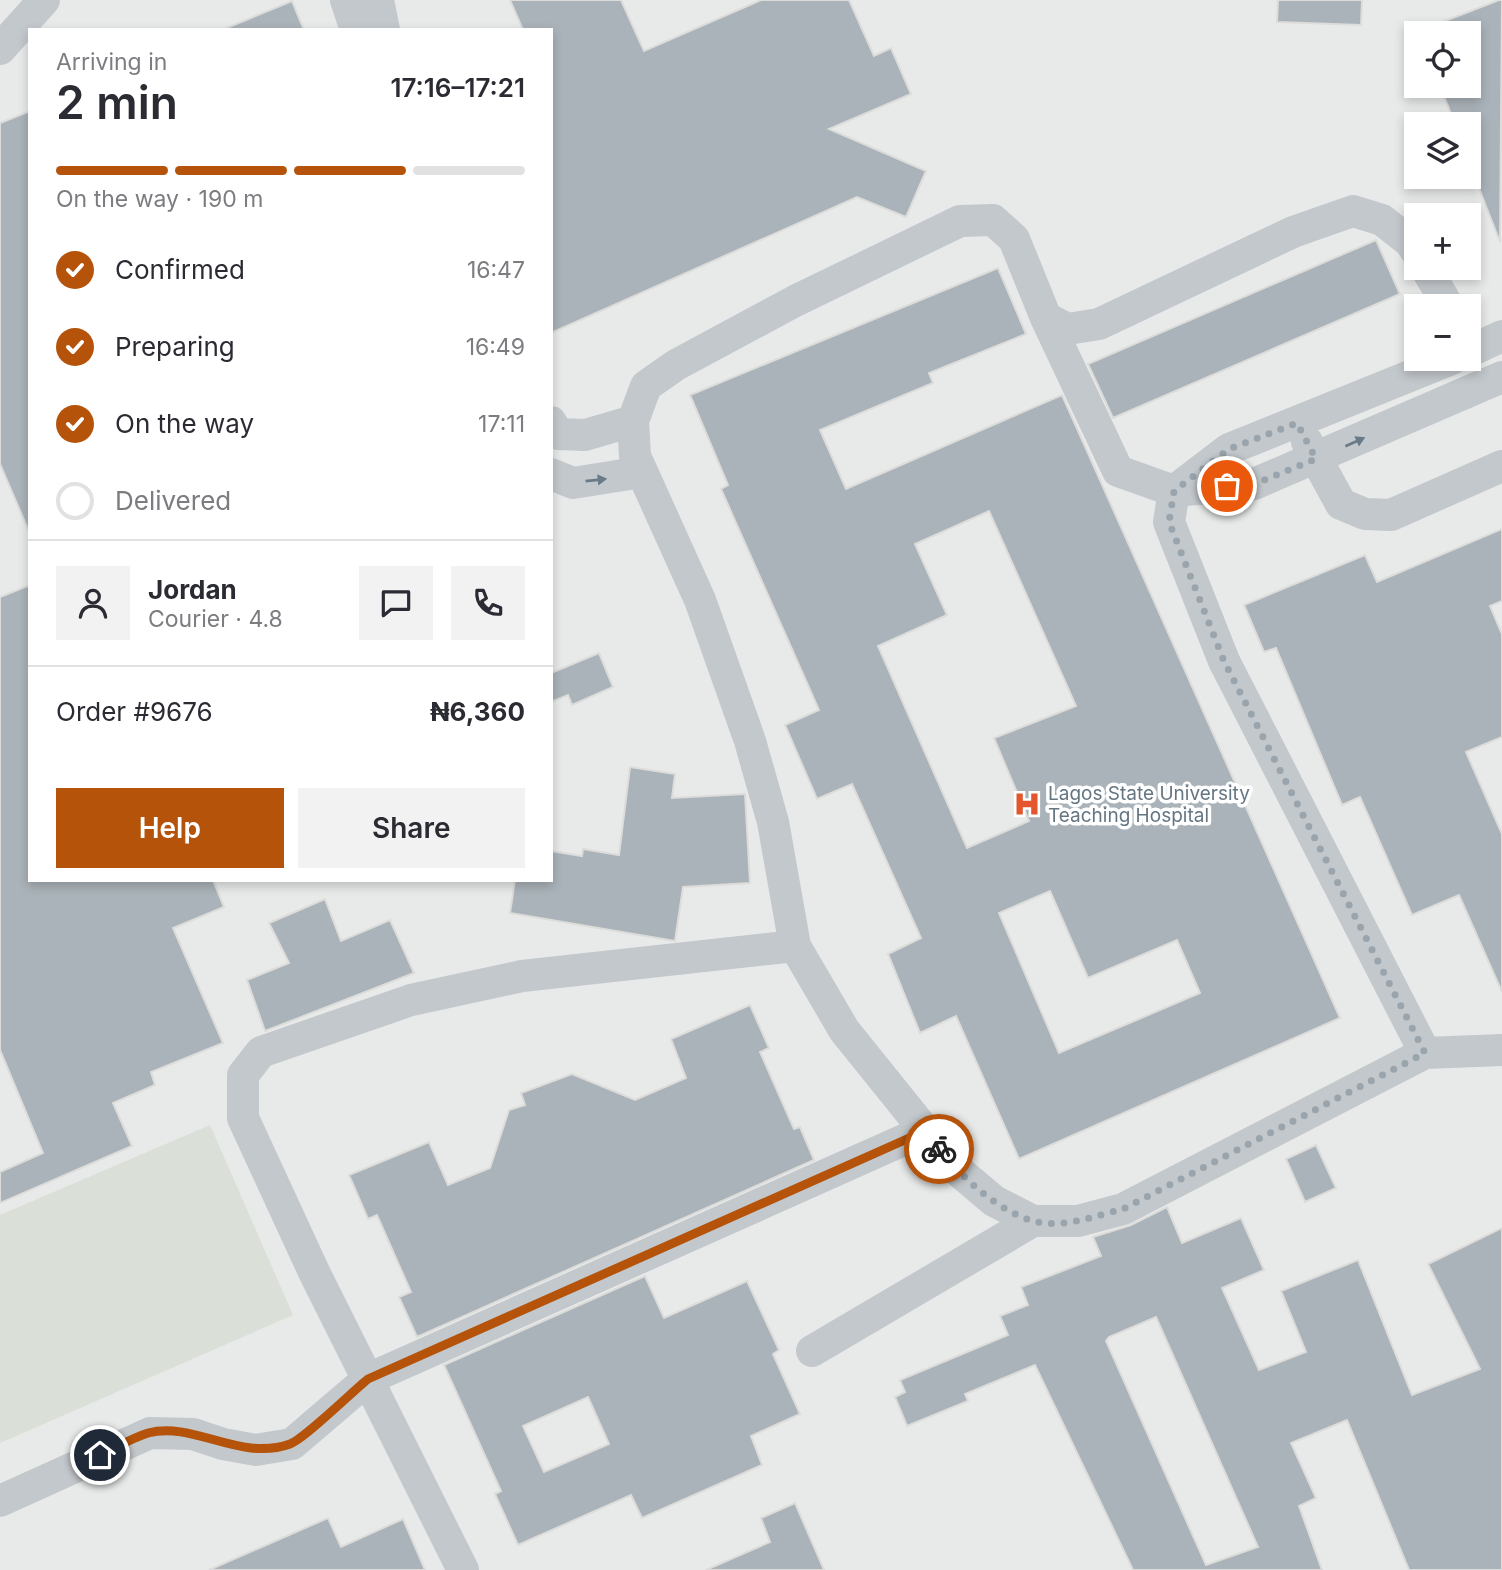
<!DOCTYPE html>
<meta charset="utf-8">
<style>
body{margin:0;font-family:Inter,sans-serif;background:#f2f2f3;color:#2b2b33;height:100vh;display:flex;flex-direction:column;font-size:26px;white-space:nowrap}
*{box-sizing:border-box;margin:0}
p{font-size:23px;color:#7c7c81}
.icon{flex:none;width:38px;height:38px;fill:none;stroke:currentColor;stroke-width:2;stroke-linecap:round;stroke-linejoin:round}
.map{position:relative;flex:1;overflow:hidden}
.details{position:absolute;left:28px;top:28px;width:525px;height:854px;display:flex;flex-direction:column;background:#fff;border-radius:0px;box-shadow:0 4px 10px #0003}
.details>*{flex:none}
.fabs{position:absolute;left:1404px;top:21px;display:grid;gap:14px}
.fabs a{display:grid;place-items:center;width:77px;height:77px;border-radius:0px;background:#fff;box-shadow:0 4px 10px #0003;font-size:35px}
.pin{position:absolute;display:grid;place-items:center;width:60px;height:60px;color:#fff;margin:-30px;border:4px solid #fff;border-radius:50%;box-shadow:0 2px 7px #0007}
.courier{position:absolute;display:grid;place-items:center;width:70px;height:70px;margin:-35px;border:5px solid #b45309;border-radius:50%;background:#fff;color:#222;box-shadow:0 2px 9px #0007}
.summary em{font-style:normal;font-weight:600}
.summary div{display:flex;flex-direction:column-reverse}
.summary{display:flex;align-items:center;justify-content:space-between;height:119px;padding:0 28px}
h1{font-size:46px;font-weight:600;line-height:52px}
.bar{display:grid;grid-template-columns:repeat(4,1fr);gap:10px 7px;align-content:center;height:84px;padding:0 28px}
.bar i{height:9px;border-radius:5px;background:#e1e1e2}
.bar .selected{background:#b45309}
.bar p{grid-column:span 4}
.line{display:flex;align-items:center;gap:18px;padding:0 28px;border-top:2px solid #e1e1e2}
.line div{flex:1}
.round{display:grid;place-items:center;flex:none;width:74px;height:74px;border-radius:0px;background:#f2f2f3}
ol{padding:0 28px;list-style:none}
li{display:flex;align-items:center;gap:21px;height:77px}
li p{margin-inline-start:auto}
li .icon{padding:7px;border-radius:50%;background:#b45309;color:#fff;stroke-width:4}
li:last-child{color:#7c7c81}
li i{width:38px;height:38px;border:4px solid #e1e1e2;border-radius:50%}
.cta{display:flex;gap:14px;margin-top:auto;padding:14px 28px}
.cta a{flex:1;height:80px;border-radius:0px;background:#b45309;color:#fff;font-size:28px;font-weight:600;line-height:80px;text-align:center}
.cta a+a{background:#f2f2f3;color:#2b2b33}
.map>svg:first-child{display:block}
.built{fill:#e8e9e9;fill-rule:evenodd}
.green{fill:#dadfd7}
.building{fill:#aab3b9;stroke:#dcdcda;stroke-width:2;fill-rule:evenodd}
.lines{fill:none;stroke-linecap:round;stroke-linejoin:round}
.minor{stroke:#c3c8cc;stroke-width:32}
.oneway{fill:#6a7a87}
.done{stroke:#99a4ac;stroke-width:7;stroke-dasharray:0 12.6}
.route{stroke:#b45309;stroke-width:9}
.labels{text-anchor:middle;stroke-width:7;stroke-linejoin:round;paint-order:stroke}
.poi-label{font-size:19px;fill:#657683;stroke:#fff;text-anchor:start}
</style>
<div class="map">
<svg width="1502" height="1570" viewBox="0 0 1502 1570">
<rect width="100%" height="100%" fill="#fafaf8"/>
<path class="built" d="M 0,0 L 1502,0 L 1502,1570 L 0,1570 ZM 30,30 L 551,30 L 551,880 L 30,880 ZM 1416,33 L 1468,33 L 1468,86 L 1416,86 ZM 1416,124 L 1468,124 L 1468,177 L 1416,177 ZM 1416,215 L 1468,215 L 1468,268 L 1416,268 ZM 1416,306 L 1468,306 L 1468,359 L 1416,359 Z"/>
<path class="green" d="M 210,1125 L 293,1315 L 0,1443 L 0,1215 Z"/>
<path class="building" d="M 510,0 L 621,0 L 644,51 L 761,0 L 849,0 L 874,56 L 891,48 L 911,94 L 829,129 L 926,171 L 906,217 L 857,197 L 551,333 L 551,30 L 523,30 Z
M 1278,0 L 1362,0 L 1361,25 L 1277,22 Z
M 1499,0 L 1502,0 L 1500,242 L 1468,160 L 1468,124 L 1455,124 L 1440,86 L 1468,86 L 1468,33 L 1419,31 Z
M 292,1 L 304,30 L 224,30 L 224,29 Z
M 30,111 L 30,534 L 0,464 L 0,123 Z
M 1376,240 L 1400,294 L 1113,418 L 1088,364 Z
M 998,268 L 1026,334 L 929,373 L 933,383 L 820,430 L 846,489 L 1062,395 L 1340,1018 L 1019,1159 L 956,1016 L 920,1033 L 888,954 L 921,938 L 852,784 L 817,799 L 785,725 L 819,710 L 721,489 L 728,485 L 690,395 ZM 989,511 L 1076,706 L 994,738 L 1029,821 L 967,848 L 878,646 L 947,615 L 915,544 ZM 1050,891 L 1088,978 L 1177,940 L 1200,993 L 1059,1053 L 999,913 Z
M 1502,529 L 1502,601 L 1490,606 L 1502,634 L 1502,737 L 1466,752 L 1502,834 L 1502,992 L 1459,895 L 1412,915 L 1360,797 L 1342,805 L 1276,648 L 1264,652 L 1244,605 L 1365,555 L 1377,582 Z
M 30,585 L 30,880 L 213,880 L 224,907 L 173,928 L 223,1043 L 151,1072 L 155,1085 L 113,1103 L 132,1146 L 0,1203 L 0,1172 L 43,1153 L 0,1050 L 0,597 Z
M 599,653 L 613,687 L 572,705 L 568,695 L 551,702 L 551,673 Z
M 630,767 L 675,774 L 672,798 L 745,794 L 750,883 L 683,887 L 675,941 L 510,913 L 515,880 L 551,880 L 551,851 L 582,856 L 583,849 L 619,855 Z
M 325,899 L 341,941 L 390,920 L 414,973 L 265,1031 L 247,980 L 289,963 L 269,923 Z
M 750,1005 L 769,1048 L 760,1052 L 794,1129 L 800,1127 L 814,1160 L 417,1337 L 399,1297 L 411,1292 L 377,1215 L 368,1219 L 349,1175 L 429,1142 L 448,1185 L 490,1168 L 509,1110 L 525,1105 L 521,1093 L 572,1074 L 635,1100 L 686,1078 L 671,1039 Z
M 1316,1145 L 1336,1188 L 1305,1202 L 1286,1159 Z
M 1167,1207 L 1182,1243 L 1241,1218 L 1264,1270 L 1222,1288 L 1259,1370 L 1306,1352 L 1281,1291 L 1358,1260 L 1412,1395 L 1480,1369 L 1428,1264 L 1502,1228 L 1502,1570 L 1409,1570 L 1347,1420 L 1291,1443 L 1316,1498 L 1299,1506 L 1322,1570 L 1133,1570 L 1035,1365 L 965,1394 L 968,1401 L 907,1426 L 895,1397 L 905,1392 L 900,1380 L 1008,1335 L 1000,1316 L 1028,1305 L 1021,1287 L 1101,1256 L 1093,1237 L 1131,1225 ZM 1156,1317 L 1258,1547 L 1206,1565 L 1106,1341 L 1109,1337 Z
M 645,1276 L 664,1318 L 747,1281 L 779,1350 L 773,1354 L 800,1414 L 751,1436 L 762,1465 L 642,1518 L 631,1495 L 518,1545 L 495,1494 L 501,1491 L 444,1365 ZM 588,1397 L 609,1444 L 544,1472 L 523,1426 Z
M 795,1503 L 824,1570 L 706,1570 L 770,1542 L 761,1518 Z
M 328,1518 L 341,1547 L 403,1519 L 425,1570 L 209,1570 Z"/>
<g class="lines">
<path class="minor" d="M 346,0 L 356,30
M 378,0 L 384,30
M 0,49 L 44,0
M 1416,251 L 1410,242 L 1382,220 L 1353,211 L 1293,232 L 1099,324 L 1068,329 L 1046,318 L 1014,239 L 993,220 L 960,221 L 795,301 L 676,365 L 646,386 L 633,421 L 635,456 L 700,600 L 750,741 L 773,822 L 795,946 L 844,1030 L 955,1168 L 994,1201 L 1033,1221 L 1078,1221 L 1123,1209 L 1425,1053 L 1502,1050
M 1426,268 L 1448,306
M 1046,318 L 1118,471 L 1174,491 L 1254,484 L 1502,377
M 1468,352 L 1502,336
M 551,422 L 558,434 L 585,435 L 633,421
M 1307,442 L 1341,504 L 1365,514 L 1391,515 L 1502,466
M 551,474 L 573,483 L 642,472
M 1425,1053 L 1224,661 L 1169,522 L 1174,491 L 1229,449 L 1452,359
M 812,1351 L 1033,1221
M 0,1501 L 150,1433 L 193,1434 L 223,1444 L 256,1450 L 292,1444 L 368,1379 L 924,1131
M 463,1570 L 314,1272 L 243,1118 L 243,1075 L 261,1052 L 411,1000 L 522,976 L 795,946"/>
</g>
<defs><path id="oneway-solid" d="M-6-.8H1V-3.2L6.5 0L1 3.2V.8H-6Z" transform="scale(1.75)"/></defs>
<g class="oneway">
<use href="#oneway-solid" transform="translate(1355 442) rotate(-24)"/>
<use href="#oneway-solid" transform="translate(596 480) rotate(-6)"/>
</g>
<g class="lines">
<path class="done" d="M 939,1149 C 962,1177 996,1210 1033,1221 C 1062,1229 1095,1216 1123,1209 L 1425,1053 L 1224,661 L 1169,522 L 1174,491 L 1229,449 L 1297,423 L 1316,459 L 1254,484 L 1227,486"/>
<path class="route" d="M 100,1455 C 115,1448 132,1438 148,1433 C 194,1421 240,1462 290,1444 C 304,1439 353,1391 368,1379 L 925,1131 L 939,1149"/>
</g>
<defs>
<g id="hospital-bare" transform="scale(2.1)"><path d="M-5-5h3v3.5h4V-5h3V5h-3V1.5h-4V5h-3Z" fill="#e4572e" stroke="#fff" stroke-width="2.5" paint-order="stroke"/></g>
</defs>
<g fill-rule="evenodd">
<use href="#hospital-bare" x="1027" y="804"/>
</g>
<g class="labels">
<g class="poi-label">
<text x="1048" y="800">Lagos State University<tspan x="1048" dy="22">Teaching Hospital</tspan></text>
</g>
</g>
</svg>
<div class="fabs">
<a><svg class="icon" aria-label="locate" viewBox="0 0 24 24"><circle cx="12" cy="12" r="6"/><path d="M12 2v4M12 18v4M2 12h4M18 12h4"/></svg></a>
<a><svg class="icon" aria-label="layers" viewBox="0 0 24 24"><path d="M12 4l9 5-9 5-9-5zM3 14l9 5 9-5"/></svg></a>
<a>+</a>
<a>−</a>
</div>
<div class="pin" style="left:1227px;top:486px;background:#ea580c"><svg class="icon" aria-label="bag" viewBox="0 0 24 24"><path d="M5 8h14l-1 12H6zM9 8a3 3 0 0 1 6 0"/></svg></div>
<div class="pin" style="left:100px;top:1455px;background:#1f2937"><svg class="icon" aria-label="home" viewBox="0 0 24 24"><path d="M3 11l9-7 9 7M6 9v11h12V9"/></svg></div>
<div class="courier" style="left:939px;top:1149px"><svg class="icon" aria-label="bike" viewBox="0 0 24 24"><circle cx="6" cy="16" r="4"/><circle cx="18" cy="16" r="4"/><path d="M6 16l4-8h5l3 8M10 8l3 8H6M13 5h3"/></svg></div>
<section class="details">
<div class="summary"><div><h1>2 min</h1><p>Arriving in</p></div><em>17:16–17:21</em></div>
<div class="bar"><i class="selected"></i><i class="selected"></i><i class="selected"></i><i></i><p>On the way · 190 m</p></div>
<ol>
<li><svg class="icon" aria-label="check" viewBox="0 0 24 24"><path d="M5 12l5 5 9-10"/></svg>Confirmed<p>16:47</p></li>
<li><svg class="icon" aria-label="check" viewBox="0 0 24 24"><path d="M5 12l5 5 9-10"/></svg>Preparing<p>16:49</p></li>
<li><svg class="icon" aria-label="check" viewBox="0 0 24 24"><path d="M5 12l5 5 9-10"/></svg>On the way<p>17:11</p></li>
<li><i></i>Delivered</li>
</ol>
<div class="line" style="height:126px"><a class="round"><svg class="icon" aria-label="person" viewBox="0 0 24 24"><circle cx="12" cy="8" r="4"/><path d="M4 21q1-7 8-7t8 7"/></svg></a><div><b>Jordan</b><p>Courier · 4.8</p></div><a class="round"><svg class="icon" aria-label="chat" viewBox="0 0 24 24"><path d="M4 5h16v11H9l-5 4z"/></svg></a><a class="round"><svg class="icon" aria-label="phone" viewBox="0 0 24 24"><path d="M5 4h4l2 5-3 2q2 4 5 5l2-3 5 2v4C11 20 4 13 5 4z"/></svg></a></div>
<div class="line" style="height:91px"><div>Order #9676</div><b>₦6,360</b></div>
<div class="cta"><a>Help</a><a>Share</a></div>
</section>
</div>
